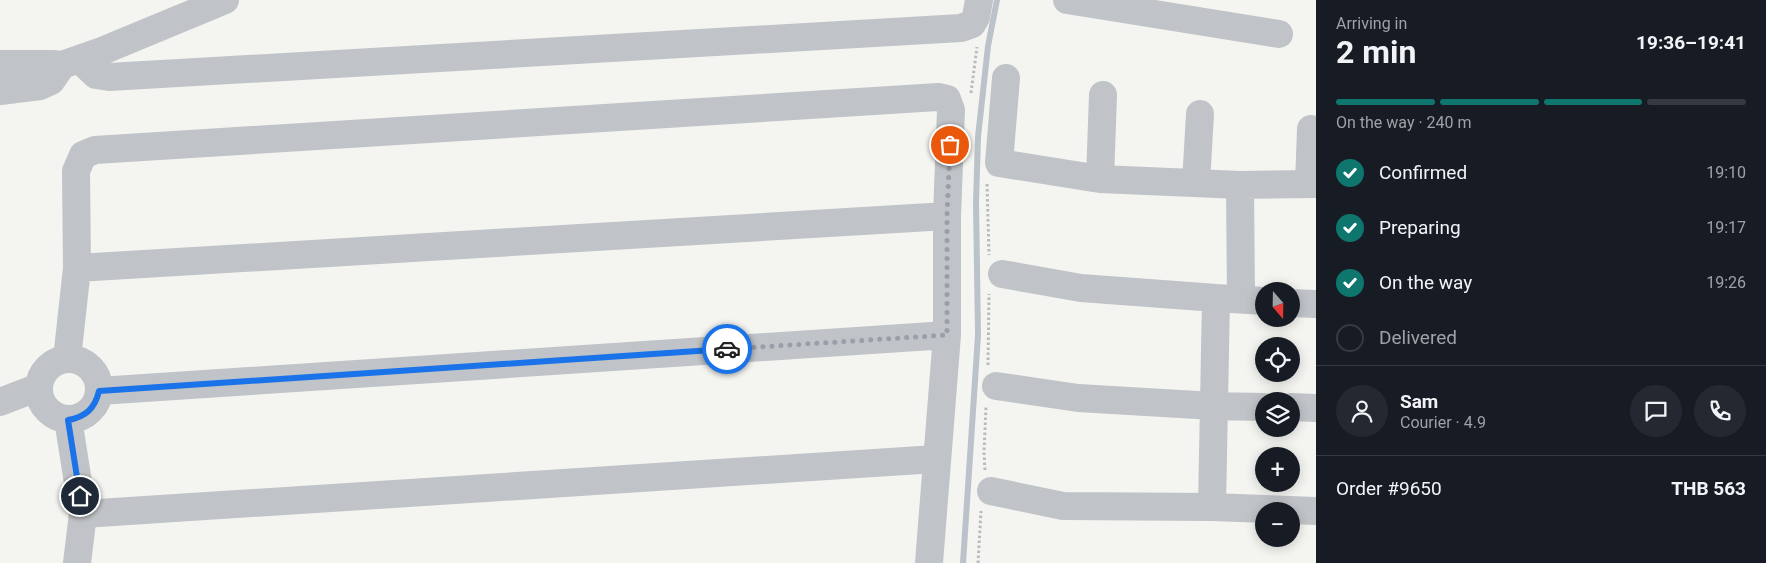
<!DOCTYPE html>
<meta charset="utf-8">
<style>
body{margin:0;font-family:Roboto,sans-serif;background:#242831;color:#f1f3f6;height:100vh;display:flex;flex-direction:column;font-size:19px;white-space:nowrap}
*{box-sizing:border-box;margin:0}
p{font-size:16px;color:#9ea1a6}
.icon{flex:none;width:28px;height:28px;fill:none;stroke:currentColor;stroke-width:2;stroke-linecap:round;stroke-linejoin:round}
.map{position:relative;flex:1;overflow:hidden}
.sheet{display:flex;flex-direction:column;background:#171b24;width:450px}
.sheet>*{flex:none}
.needle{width:32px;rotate:160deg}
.tools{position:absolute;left:1255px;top:282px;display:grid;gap:10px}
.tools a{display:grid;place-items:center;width:45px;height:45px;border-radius:50%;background:#171b24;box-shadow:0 2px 12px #0003;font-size:25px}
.pin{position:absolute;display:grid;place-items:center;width:42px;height:42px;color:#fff;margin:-21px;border:2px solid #fff;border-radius:50%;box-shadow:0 1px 5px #0007}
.courier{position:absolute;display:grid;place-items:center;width:50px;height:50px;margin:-25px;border:4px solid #1a73e8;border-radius:50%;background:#fff;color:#222;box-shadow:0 1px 6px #0007}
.headline em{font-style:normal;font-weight:700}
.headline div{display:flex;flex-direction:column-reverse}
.headline{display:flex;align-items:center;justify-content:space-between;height:85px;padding:0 20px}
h1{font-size:32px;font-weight:700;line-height:38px}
.bar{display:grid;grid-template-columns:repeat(4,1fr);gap:8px 5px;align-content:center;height:60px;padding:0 20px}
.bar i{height:6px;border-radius:4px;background:#363941}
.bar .active{background:#0f766e}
.bar p{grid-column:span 4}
.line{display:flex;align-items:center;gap:12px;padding:0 20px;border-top:1px solid #363941}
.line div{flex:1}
.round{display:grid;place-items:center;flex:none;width:52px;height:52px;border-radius:26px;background:#242831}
ol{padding:0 20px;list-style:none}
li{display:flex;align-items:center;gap:15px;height:55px}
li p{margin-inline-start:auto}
li .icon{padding:5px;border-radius:50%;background:#0f766e;color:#fff;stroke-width:4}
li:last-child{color:#9ea1a6}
li i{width:28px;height:28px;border:2px solid #363941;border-radius:50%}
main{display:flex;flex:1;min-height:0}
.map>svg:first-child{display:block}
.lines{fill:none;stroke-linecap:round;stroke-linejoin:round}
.stream{stroke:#bbc2c9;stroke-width:6}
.path{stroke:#b8babd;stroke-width:3;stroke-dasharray:2.5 2.5;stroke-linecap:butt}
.minor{stroke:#c0c3c7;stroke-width:28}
.done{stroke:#989fa8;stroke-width:5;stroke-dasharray:0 9}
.route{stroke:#1a73e8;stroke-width:6}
</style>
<main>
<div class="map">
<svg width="1316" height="563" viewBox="0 0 1316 563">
<rect width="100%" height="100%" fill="#f4f5f1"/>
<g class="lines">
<path class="stream" d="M 963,563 L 978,335 L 976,202 L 978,137 L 988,46 L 997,0"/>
<path class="path" d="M 971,93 L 977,47
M 987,184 L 989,255
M 988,365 L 989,294
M 985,470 L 984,453 L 986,406
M 978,563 L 981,511"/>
<path class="minor" d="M 1067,0 L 1279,34
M 79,59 L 96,75 L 109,77 L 961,28 L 972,24 L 976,17 L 979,0
M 0,64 L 52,64 L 62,65 L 102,51 L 225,0
M 1006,78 L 999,163 L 1100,179 L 1240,185
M 0,91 L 40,86 L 51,81 L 62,65
M 1100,179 L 1103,95
M 1196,183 L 1200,114
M 1309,184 L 1311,129
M 77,268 L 947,216
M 1002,274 L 1081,288 L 1216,298
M 1241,299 L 1240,185 L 1316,184
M 1291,303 L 1316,304
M 67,359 L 77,268 L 76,171 L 83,155 L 95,150 L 938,97 L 947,99 L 951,110 L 947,216 L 947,335 L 929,563
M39 389a30 30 0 1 1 60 0a30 30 0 1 1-60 0Z
M 996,386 L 1078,398 L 1214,406 L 1264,407
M 99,391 L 947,335
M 0,402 L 39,387
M 1291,407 L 1316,408
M 68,419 L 83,514 L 77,563
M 991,491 L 1063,506 L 1212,507 L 1316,511
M 1212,507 L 1216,298 L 1264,301
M 83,514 L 936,459"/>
</g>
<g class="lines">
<path class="done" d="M 727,349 L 947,335 L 947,216 L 950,145"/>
<path class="route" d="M 80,496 L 68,420 C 86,417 95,408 99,391 L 727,349"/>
</g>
</svg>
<div class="tools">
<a><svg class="needle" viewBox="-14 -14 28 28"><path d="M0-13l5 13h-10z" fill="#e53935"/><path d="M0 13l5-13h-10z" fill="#9ea1a6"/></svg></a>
<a><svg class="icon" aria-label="locate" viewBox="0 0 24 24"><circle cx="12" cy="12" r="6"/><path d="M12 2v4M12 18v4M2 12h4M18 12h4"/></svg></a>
<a><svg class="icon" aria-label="layers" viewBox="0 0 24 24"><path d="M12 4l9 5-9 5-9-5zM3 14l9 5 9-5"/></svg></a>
<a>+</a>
<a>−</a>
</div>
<div class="pin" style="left:950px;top:145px;background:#ea580c"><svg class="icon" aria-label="bag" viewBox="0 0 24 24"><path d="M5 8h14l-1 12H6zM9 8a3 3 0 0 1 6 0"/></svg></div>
<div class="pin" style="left:80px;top:496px;background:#1f2937"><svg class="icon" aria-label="home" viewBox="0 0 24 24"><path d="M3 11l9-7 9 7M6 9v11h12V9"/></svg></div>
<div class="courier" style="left:727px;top:349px"><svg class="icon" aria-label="car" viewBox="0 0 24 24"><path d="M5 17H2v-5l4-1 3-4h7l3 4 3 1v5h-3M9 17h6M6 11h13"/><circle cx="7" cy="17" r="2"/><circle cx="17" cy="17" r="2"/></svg></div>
</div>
<section class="sheet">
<div class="headline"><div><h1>2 min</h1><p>Arriving in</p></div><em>19:36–19:41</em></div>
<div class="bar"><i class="active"></i><i class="active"></i><i class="active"></i><i></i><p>On the way · 240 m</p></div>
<ol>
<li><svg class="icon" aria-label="check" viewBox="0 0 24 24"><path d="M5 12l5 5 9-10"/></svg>Confirmed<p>19:10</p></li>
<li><svg class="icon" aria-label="check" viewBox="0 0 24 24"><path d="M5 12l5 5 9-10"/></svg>Preparing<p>19:17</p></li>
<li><svg class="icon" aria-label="check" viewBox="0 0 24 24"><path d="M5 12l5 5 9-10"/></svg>On the way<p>19:26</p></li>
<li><i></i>Delivered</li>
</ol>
<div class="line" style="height:90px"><a class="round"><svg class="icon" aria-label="person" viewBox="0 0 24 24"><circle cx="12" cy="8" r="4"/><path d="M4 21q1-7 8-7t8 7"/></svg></a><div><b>Sam</b><p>Courier · 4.9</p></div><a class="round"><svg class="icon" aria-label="chat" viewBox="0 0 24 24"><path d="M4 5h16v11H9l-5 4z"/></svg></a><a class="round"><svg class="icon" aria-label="phone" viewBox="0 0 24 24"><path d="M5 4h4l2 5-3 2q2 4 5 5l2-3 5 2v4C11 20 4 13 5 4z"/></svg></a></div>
<div class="line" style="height:65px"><div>Order #9650</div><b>THB 563</b></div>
</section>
</main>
